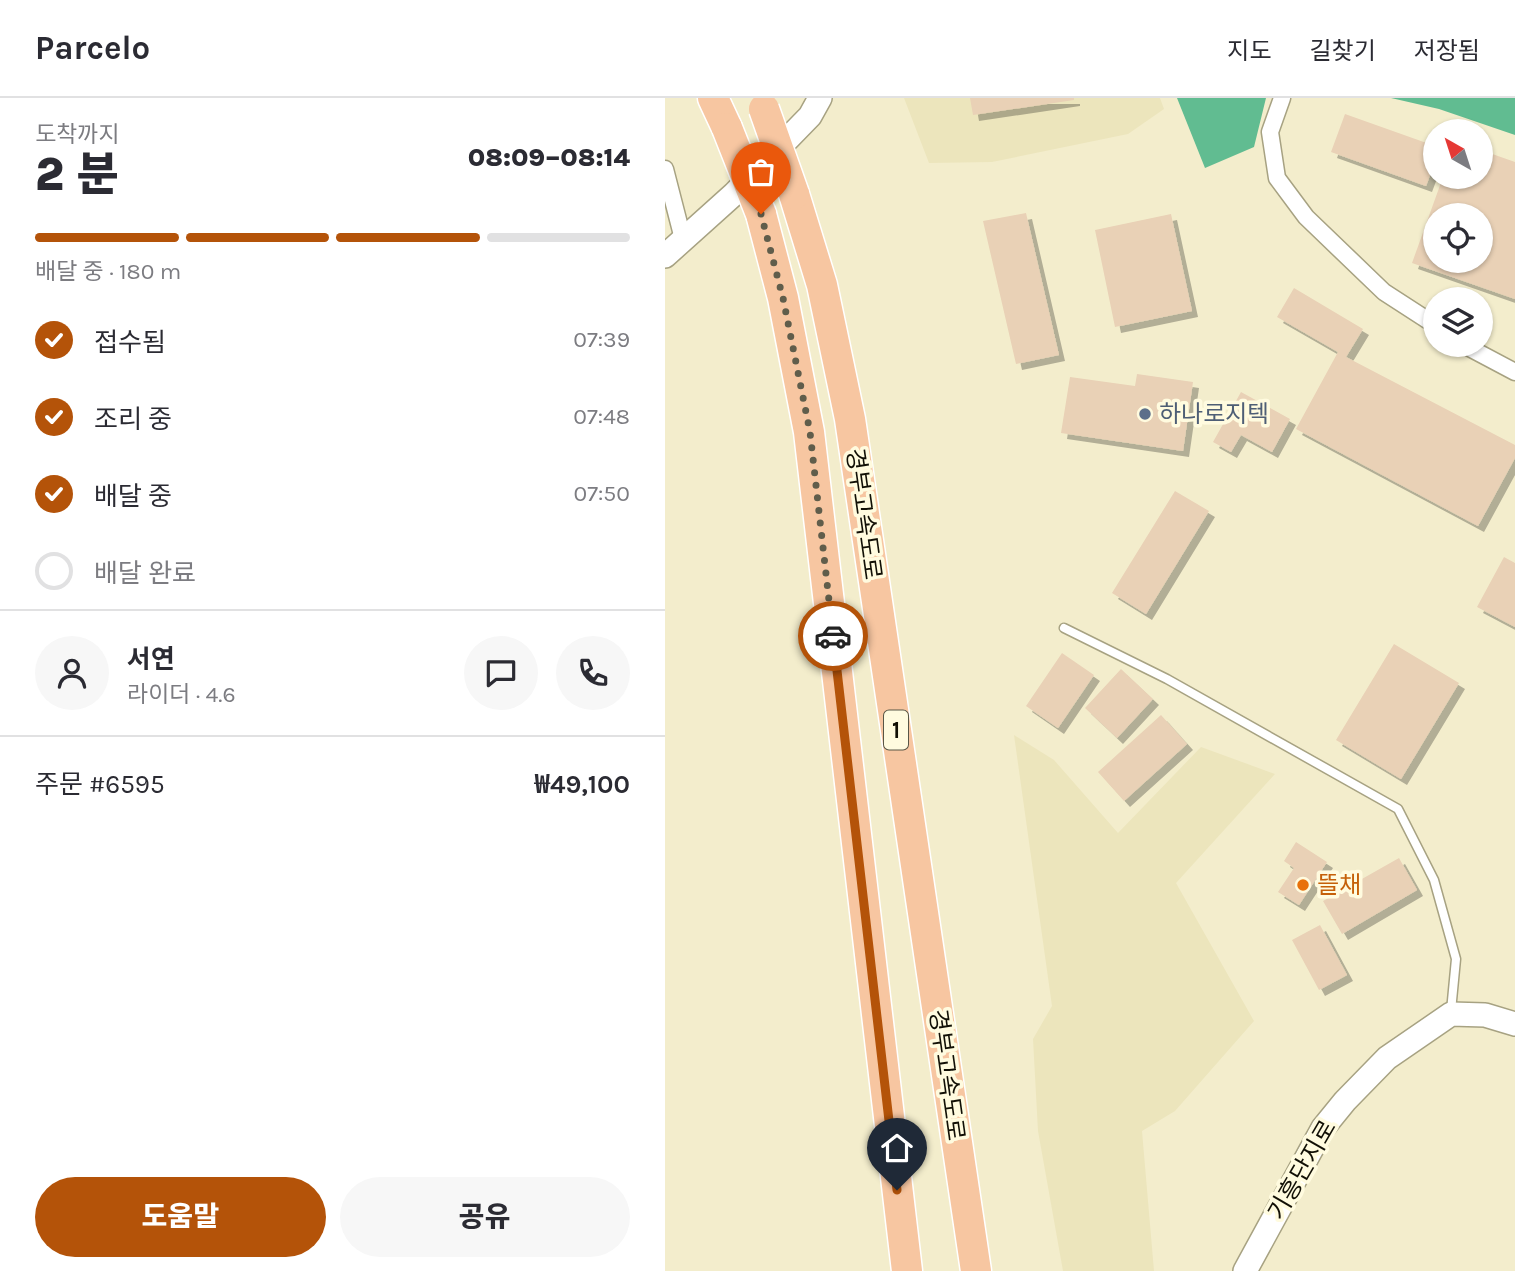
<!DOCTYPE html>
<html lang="ko">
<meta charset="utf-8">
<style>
body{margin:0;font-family:Karla,"Noto Sans KR",sans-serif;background:#f7f7f7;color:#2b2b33;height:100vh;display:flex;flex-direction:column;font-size:26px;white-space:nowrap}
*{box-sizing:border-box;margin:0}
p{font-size:23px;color:#7c7c81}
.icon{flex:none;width:38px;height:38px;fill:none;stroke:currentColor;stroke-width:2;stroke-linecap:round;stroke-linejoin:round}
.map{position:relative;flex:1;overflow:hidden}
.details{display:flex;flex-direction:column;background:#fff;width:665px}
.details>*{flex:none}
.needle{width:46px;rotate:321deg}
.buttons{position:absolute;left:758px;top:21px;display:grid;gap:14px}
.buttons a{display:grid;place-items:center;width:70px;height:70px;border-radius:50%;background:#fff;box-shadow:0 2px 5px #0004;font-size:35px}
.pin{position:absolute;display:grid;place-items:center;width:60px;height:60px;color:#fff;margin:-72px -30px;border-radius:50% 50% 50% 0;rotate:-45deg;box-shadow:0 0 7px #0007}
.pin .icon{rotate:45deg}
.courier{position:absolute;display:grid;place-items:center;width:70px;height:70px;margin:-35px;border:5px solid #b45309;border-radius:50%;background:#fff;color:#222;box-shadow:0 2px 9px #0007}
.head em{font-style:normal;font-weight:800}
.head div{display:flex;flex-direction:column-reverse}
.head{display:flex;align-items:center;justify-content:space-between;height:119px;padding:0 35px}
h1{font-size:46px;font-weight:800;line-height:52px}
.bar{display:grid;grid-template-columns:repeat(4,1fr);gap:10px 7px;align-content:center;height:84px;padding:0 35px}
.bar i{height:9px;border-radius:5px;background:#e1e1e2}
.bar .on{background:#b45309}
.bar p{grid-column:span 4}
.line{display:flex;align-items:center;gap:18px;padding:0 35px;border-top:2px solid #e1e1e2}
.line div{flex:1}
.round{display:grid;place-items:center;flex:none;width:74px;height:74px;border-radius:37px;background:#f7f7f7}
ol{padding:0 35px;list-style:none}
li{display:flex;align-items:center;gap:21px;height:77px}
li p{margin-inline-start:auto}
li .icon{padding:7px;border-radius:50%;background:#b45309;color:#fff;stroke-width:4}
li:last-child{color:#7c7c81}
li i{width:38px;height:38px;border:4px solid #e1e1e2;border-radius:50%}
.action{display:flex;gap:14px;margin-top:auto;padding:14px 35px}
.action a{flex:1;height:80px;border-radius:42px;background:#b45309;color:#fff;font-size:28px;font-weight:800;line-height:80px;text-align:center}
.action a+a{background:#f7f7f7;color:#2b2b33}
header{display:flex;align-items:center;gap:42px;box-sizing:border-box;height:98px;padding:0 35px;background:#fff;border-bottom:2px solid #e1e1e2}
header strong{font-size:33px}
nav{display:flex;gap:38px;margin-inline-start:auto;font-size:24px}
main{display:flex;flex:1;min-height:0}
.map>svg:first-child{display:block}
.built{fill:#ece5bc}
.forest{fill:#61bc91}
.building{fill:#e9d1b6;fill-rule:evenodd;filter:url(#shadow)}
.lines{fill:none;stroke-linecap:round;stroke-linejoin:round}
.lane-casing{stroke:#a7a282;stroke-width:11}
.street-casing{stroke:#a7a282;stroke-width:19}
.secondary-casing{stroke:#a7a282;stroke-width:26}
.highway-casing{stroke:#fff;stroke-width:33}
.lane{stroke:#fff;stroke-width:8}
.street{stroke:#fff;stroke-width:16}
.secondary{stroke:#fff;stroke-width:23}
.highway{stroke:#f7c6a1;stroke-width:30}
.highway-bridge-casing{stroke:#fff;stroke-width:33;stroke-linecap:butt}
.highway-bridge{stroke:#f7c6a1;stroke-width:30}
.done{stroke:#605d4b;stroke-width:7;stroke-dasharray:0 12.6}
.route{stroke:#b45309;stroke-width:9}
.service-dot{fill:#5c6f8a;stroke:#fffbdf;stroke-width:2.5}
.food-dot{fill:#e8710a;stroke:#fffbdf;stroke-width:2.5}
.labels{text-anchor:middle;stroke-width:7;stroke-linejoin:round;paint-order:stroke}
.shield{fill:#fffbdf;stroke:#585646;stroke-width:2}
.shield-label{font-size:23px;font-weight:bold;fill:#110f05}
.service-label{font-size:24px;fill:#4e5e75;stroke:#fffbdf;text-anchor:start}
.street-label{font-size:24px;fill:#110f05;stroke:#fffbdf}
.food-label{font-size:24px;fill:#c56008;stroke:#fffbdf;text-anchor:start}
</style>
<header>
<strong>Parcelo</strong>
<nav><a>지도</a><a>길찾기</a><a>저장됨</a></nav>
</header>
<main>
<section class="details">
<div class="head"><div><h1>2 분</h1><p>도착까지</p></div><em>08:09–08:14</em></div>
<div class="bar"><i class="on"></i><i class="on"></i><i class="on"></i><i></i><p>배달 중 · 180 m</p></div>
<ol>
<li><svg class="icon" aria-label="check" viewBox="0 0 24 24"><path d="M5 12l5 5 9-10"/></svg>접수됨<p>07:39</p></li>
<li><svg class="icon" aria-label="check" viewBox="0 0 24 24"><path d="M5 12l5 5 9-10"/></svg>조리 중<p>07:48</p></li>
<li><svg class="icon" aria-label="check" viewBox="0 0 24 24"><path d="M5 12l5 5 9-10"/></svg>배달 중<p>07:50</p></li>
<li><i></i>배달 완료</li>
</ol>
<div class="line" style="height:126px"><a class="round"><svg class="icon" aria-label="person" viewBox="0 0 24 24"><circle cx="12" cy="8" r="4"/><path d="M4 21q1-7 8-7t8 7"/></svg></a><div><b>서연</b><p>라이더 · 4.6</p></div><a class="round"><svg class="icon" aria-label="chat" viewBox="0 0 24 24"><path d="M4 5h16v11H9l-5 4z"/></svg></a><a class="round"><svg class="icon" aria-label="phone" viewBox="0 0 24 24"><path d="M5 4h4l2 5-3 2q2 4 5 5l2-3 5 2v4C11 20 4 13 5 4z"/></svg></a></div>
<div class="line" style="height:91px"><div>주문 #6595</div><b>₩49,100</b></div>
<div class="action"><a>도움말</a><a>공유</a></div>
</section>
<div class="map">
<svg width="850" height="1173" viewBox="0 0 850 1173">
<defs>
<filter id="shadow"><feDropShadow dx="6" dy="6" stdDeviation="0" flood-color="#0004"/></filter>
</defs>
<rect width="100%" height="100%" fill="#f3edcc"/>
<path class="built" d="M 239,0 L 495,0 L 499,11 L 463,36 L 327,64 L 264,65 Z
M 349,637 L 389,662 L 453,735 L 536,649 L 610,676 L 511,785 L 589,923 L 510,1013 L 477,1033 L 489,1173 L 398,1173 L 373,1033 L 368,941 L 387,908 Z"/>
<path class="forest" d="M 512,0 L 601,0 L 589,49 L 540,70 Z
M 726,0 L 850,0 L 850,37 L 774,11 Z"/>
<path class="building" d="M 305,0 L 409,0 L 409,2 L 308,17 Z
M 680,16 L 770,48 L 770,64 L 761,88 L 666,54 Z
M 816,52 L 850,64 L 850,201 L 747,165 L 778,79 L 816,79 ZM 770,117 L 816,117 L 816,163 L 770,163 Z
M 361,115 L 394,257 L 351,266 L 318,123 Z
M 506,116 L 527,213 L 450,229 L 430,132 Z
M 629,190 L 698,231 L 681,259 L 850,347 L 850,360 L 813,428 L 631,331 L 673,254 L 612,219 Z
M 472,276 L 528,284 L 518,353 L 396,335 L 405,279 L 470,288 Z
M 576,294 L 625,321 L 607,354 L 576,337 L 566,354 L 548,344 Z
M 510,393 L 544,413 L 481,516 L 447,495 Z
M 839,459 L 850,465 L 850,529 L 812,509 Z
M 729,546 L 794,585 L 736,681 L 671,642 Z
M 397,555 L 429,577 L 393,630 L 361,608 Z
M 456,571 L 488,601 L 452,640 L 420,610 Z
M 496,617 L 522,646 L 459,703 L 433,674 Z
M 631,744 L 662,764 L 634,807 L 613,794 L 629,770 L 619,763 Z
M 734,760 L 752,792 L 677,836 L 658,803 Z
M 655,827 L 682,877 L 654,892 L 627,842 Z"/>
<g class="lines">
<g class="lane-casing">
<path id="lane" d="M 399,530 L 502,581 L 733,711 L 769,782 L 791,861 L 786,913"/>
</g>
<g class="street-casing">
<path id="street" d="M 617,0 L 605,34 L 612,80 L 641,119 L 719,194 L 770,227
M 0,71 L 18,141
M 799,247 L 850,274"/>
</g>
<g class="secondary-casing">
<path id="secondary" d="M 0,158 L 69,96 L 145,18 L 155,0
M 580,1173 L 658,1030 L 680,1003 L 722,960 L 786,916 L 820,917 L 850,926"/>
</g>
<g class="highway-casing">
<path id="highway" d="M 48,0 L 62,30
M 129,96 L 157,187 L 185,321 L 311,1173
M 96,116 L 118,200 L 144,334 L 242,1173"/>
</g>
<use href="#lane" class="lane"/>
<use href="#street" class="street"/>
<use href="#secondary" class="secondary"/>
<use href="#highway" class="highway"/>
<g class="highway-bridge-casing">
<path id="highway-bridge" d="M 99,11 L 129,96
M 62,30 L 96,116"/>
</g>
<use href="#highway-bridge" class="highway-bridge"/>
</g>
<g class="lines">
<path class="done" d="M 96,116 L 118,200 L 145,334 L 168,538"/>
<path class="route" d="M 168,538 L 232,1092"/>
</g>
<circle class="service-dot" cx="480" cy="316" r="7"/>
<circle class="food-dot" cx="638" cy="787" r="7"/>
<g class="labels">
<rect class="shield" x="219" y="612.5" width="24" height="39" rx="5"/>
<g class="shield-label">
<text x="231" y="640">1</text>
</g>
<g class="service-label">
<text x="494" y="324">하나로지텍</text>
</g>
<g class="street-label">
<text transform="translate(199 416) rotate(82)" y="8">경부고속도로</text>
<text transform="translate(282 977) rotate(82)" y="8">경부고속도로</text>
<text transform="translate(637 1072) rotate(-60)" y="8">기흥단지로</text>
</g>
<g class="food-label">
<text x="652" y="795">뜰채</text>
</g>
</g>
</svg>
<div class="buttons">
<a><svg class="needle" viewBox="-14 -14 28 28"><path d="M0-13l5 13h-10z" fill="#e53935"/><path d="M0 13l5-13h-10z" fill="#7c7c81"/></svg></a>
<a><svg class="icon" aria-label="locate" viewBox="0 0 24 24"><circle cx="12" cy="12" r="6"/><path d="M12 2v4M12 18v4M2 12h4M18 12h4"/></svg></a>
<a><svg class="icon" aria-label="layers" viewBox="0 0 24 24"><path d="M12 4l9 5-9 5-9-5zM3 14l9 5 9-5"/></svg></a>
</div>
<div class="pin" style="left:96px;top:116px;background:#ea580c"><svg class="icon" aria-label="bag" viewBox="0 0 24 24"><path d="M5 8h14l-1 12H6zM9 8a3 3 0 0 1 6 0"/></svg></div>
<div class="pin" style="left:232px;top:1092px;background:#1f2937"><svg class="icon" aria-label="home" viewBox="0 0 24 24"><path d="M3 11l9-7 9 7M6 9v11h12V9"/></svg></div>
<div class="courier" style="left:168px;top:538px"><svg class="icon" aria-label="car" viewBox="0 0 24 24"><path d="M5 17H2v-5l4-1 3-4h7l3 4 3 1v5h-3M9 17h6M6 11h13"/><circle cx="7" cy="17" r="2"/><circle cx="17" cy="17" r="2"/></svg></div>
</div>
</main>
